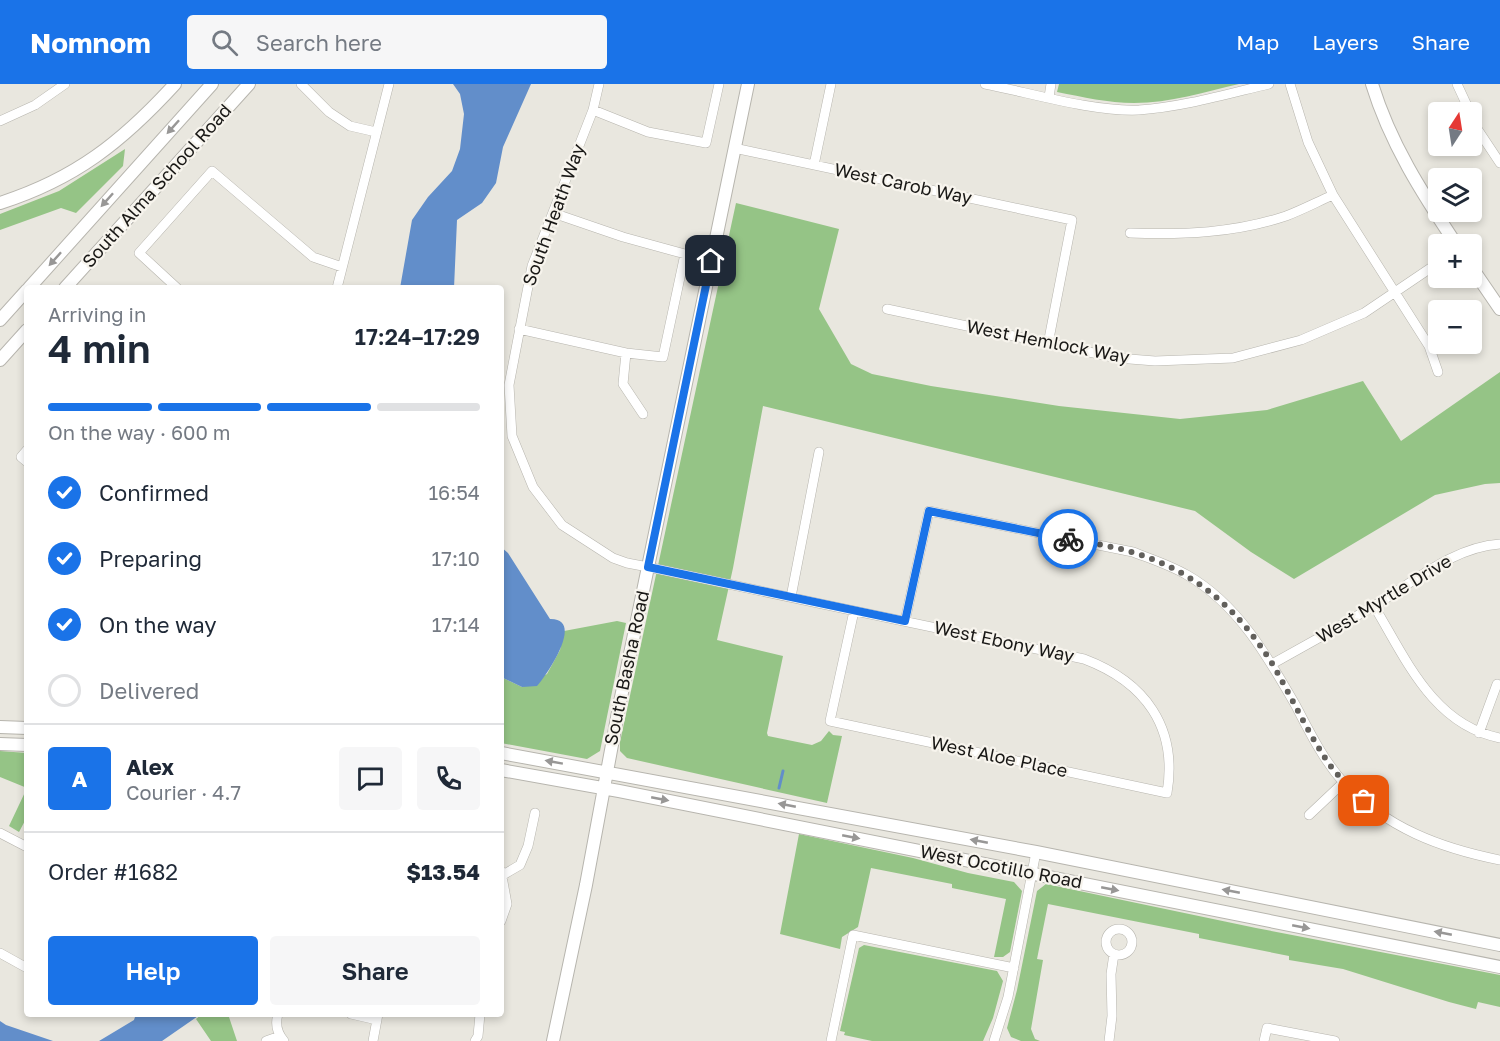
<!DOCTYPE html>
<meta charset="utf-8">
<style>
body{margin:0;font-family:"Golos Text",sans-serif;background:#f6f6f7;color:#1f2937;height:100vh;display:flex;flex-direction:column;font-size:22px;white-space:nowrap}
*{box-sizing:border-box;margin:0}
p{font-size:20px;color:#747a83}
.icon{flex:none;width:33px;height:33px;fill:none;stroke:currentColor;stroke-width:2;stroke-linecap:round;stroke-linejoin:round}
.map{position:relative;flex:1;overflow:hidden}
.details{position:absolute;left:24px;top:201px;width:480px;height:732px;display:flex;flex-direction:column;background:#fff;border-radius:6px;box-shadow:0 3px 9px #0003}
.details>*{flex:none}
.needle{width:39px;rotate:12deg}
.buttons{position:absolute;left:1428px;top:18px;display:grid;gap:12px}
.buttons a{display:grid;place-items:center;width:54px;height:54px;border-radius:6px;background:#fff;box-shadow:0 3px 9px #0003;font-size:30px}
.pin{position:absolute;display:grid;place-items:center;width:51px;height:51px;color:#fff;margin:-26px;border-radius:12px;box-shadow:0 3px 9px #0006}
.courier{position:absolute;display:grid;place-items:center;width:60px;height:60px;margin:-30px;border:4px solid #1a73e8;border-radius:50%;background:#fff;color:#222;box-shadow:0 2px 8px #0007}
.overview em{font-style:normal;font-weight:600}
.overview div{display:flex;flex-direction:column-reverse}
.overview{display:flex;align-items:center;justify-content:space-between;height:102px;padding:0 24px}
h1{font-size:39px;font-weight:600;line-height:45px}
.bar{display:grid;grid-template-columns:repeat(4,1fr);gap:9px 6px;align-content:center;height:72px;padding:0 24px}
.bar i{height:8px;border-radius:4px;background:#e0e1e3}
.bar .selected{background:#1a73e8}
.bar p{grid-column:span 4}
.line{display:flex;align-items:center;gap:15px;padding:0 24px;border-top:2px solid #e0e1e3}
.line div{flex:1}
.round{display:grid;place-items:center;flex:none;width:63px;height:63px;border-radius:6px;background:#f6f6f7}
ol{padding:0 24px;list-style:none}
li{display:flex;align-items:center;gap:18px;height:66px}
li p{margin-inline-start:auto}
li .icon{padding:6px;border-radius:50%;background:#1a73e8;color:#fff;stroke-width:4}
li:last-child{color:#747a83}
li i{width:33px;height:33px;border:3px solid #e0e1e3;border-radius:50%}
.action{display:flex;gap:12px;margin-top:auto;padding:12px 24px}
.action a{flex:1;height:69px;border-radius:6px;background:#1a73e8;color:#fff;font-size:24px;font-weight:600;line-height:69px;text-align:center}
.action a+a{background:#f6f6f7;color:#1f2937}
header{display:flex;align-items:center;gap:36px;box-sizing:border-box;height:84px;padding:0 30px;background:#1a73e8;color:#fff}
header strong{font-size:28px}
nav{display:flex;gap:33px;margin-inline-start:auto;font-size:21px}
.search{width:420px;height:54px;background:#f6f6f7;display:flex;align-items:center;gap:15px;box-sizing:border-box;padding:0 21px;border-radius:6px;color:#747a83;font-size:22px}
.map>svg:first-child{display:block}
.green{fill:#95c486}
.water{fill:#628eca}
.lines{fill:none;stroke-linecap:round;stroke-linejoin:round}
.stream{stroke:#628eca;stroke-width:3}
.street-casing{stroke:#b7b5ae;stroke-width:10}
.secondary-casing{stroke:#b7b5ae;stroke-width:14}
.street{stroke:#fff;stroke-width:9}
.secondary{stroke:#fff;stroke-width:12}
.oneway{fill:#989796}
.done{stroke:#62605c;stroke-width:6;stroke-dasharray:0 10.8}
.route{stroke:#1a73e8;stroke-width:8}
.labels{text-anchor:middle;stroke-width:4.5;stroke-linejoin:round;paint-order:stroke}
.street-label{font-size:18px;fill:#191816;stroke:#f7f4ed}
</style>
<header>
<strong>Nomnom</strong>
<div class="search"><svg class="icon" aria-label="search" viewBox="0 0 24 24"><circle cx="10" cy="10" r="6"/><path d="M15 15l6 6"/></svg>Search here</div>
<nav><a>Map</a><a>Layers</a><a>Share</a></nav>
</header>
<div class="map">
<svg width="1500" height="957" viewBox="0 0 1500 957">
<rect width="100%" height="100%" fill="#e9e7df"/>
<path class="green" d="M 1059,0 L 1239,0 C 1205,8 1170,19 1134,19 C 1108,19 1083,13 1057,8 Z
M 125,65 L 123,82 L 76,129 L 61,124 L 0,146 L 0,130 L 59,107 Z
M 736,119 L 839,145 L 819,225 L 851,280 L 872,290 L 931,302 L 1059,322 L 1180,335 L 1267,326 L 1363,297 L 1401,357 L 1500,288 L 1500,399 L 1485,400 L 1435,411 L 1294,495 L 1251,468 L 1195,427 L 763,322 L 733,484 L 717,556 L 783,572 L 767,649 L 768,652 L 812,661 L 821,657 L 829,647 L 833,651 L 842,652 L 827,719 L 627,674 L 620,667 L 620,658 Z
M 617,537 L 626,539 L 600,667 L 587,675 L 501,659 L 501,593 L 522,603 L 547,590 L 560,566 L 564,547 Z
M 0,667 L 27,669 L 27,733 L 19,748 L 9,742 L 27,704 L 0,693 Z
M 799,750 L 913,774 L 968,789 L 1014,798 L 1022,807 L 1010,868 L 1003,873 L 994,873 L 1006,815 L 952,804 L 952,800 L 871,784 L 858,843 L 842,853 L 840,865 L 780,850 Z
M 1046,800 L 1256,844 L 1500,891 L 1500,923 L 1478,918 L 1476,925 L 1449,918 L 1343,885 L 1289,876 L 1289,872 L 1199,854 L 1199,850 L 1048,820 L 1037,875 L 1043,876 L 1031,945 L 1035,955 L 1040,957 L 1021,957 L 1011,953 L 1007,944 L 1017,906 L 1037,807 Z
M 864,861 L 997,887 L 1003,897 L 993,934 L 983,957 L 872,957 L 844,951 L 845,948 L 840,947 L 859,864 Z
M 202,930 L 228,930 L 237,957 L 211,957 L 196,935 Z"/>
<path class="water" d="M 453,0 L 531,0 L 503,63 L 496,99 L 482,119 L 457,136 L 454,204 L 400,204 L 412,136 L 428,113 L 452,87 L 460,65 L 464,30 L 460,10 Z
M 501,463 L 508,469 L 550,535 C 586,534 546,592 537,602 L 522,603 L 501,593 Z
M 136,930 L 201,930 L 162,957 L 99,957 L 134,936 Z
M 0,937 L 6,941 L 53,957 L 0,957 Z"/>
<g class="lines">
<path class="stream" d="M 779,704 L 783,687"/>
<g class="street-casing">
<path id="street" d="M 301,0 L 329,28 L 350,42 L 376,48
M 599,0 L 593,26 L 532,182 L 509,301 L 512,352 L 533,403 L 562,441 L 613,474 L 627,479 L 648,483 C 793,514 939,545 1084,575 C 1145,598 1178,643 1167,709 L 830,637 L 854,527
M 985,0 C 1031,9 1093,28 1139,26 C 1183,23 1227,10 1269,0
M 1290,0 L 1308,58 L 1333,111 L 1429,262 L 1438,288
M 1457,0 L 1470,28
M 1049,13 L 1051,0
M 593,26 L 648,48 L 706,59 L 719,0
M 1472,33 L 1476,43 L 1500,79
M 0,37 L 35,21 L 65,0
M 734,64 L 1072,136 L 1048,260
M 814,81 L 831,0
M 1130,149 C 1183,151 1235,149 1286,132 C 1302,126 1317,118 1333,111
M 177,204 L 139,169 L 212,87 L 313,173 L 342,183
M 337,204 L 389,0
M 887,225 L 1117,274 L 1155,277 L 1233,274 L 1301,256 L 1364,229 L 1438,179
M 519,245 L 626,269 L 663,273 L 685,170 L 623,153 L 553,129
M 626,269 L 623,300 L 643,330
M 27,366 L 21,373 L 27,378
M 791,513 L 819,368
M 1374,522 C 1406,575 1433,641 1500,654
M 905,537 L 929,427 L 1133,468 C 1151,475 1170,481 1187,491 C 1238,520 1268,573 1296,622 C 1310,649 1324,677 1344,699 C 1387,744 1440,764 1500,776
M 1272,580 C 1307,561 1342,541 1377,520 C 1415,497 1454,463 1500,460
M 1479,649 L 1497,600
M 1309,731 L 1344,698
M 0,749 L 27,763
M 501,787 L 507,820 L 501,837
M 503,791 L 520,781 L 528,762 L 535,729
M1106 858a13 13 0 1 1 26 0a13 13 0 1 1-26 0Z
M 0,869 L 27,884
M 278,930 C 275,940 277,949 284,957
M 351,930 L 377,936
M 266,957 L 280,952
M 373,957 L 378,930
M 475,957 L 478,952 L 480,930
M 831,957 L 853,851 L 1014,884
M 994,957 L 1008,913 L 1036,768
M 1109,957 L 1112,932 L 1111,890 L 1114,870
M 1264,957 L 1267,944 L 1335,957"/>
</g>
<g class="secondary-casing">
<path id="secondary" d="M 1372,0 C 1390,59 1422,109 1456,160
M 0,119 C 75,95 122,58 175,0
M 1472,184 L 1500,225
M 29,204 L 212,0
M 65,204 L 249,0
M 0,236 L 27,206
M 0,276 L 27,246
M 0,643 L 27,644
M 0,660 L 27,661
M 501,669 L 1036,768 L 1500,861
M 501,686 L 619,707 L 1500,883
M 553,957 L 586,801 L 619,623 L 748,0"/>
</g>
<use href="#street" class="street"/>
<use href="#secondary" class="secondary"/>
</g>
<defs><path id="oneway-solid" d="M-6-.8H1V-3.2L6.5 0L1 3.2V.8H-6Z" transform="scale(1.5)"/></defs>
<g class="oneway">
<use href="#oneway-solid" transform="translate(173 43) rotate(132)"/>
<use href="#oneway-solid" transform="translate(107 116) rotate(132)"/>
<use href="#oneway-solid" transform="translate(55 175) rotate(132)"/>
<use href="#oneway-solid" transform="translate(554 678) rotate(-170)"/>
<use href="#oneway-solid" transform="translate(660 715) rotate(11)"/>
<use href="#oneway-solid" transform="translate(787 721) rotate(-169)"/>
<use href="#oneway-solid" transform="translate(851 753) rotate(11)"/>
<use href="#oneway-solid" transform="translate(979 757) rotate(-169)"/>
<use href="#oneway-solid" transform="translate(1110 805) rotate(11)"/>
<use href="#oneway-solid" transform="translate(1231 807) rotate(-169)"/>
<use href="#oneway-solid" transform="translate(1301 843) rotate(11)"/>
<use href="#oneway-solid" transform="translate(1443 849) rotate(-169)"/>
</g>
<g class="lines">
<path class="done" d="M 1068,455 C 1090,459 1113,462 1135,469 C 1196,488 1240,527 1273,581 C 1290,610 1304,641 1322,669 C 1333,688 1348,702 1364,717"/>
<path class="route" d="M 711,177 L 648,483 L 905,537 L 929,427 L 1068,455"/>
</g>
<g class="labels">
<g class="street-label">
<text transform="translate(903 100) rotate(12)" y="6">West Carob Way</text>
<text transform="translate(157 102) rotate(-48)" y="6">South Alma School Road</text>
<text transform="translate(554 131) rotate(-70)" y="6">South Heath Way</text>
<text transform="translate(1048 258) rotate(11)" y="6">West Hemlock Way</text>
<text transform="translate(1384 515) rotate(-31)" y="6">West Myrtle Drive</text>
<text transform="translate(1004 558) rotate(12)" y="6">West Ebony Way</text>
<text transform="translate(627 584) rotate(-78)" y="6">South Basha Road</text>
<text transform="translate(999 673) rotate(12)" y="6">West Aloe Place</text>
<text transform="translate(1001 783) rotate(11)" y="6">West Ocotillo Road</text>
</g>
</g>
</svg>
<div class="buttons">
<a><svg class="needle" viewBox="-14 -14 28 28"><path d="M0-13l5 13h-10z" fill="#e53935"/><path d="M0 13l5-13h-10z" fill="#747a83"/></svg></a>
<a><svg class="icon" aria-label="layers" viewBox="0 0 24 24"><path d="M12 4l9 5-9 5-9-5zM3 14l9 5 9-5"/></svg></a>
<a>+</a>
<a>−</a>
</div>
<div class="pin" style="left:1364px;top:717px;background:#ea580c"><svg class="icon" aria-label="bag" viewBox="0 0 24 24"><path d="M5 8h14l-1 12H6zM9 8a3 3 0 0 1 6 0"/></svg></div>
<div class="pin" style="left:711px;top:177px;background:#1f2937"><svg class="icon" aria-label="home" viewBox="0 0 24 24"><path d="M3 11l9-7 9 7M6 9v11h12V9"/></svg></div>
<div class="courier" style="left:1068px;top:455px"><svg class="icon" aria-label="bike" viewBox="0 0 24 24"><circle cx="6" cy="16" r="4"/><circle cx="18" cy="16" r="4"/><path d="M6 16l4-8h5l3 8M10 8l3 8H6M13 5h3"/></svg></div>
<section class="details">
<div class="overview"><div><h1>4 min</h1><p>Arriving in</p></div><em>17:24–17:29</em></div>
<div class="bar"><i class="selected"></i><i class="selected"></i><i class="selected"></i><i></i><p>On the way · 600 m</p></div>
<ol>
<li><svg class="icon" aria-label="check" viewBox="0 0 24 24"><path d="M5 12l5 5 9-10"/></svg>Confirmed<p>16:54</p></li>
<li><svg class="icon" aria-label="check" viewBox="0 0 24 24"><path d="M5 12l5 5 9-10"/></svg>Preparing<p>17:10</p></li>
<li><svg class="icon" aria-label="check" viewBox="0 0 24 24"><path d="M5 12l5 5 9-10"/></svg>On the way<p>17:14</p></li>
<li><i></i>Delivered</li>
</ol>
<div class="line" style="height:108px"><b class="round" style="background:#1a73e8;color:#fff">A</b><div><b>Alex</b><p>Courier · 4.7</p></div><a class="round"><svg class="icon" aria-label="chat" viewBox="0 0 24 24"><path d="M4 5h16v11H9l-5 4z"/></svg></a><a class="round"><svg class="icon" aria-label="phone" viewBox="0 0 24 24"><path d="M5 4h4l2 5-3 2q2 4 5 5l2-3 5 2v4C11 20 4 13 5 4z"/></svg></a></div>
<div class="line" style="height:78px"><div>Order #1682</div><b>$13.54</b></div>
<div class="action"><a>Help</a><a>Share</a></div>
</section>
</div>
